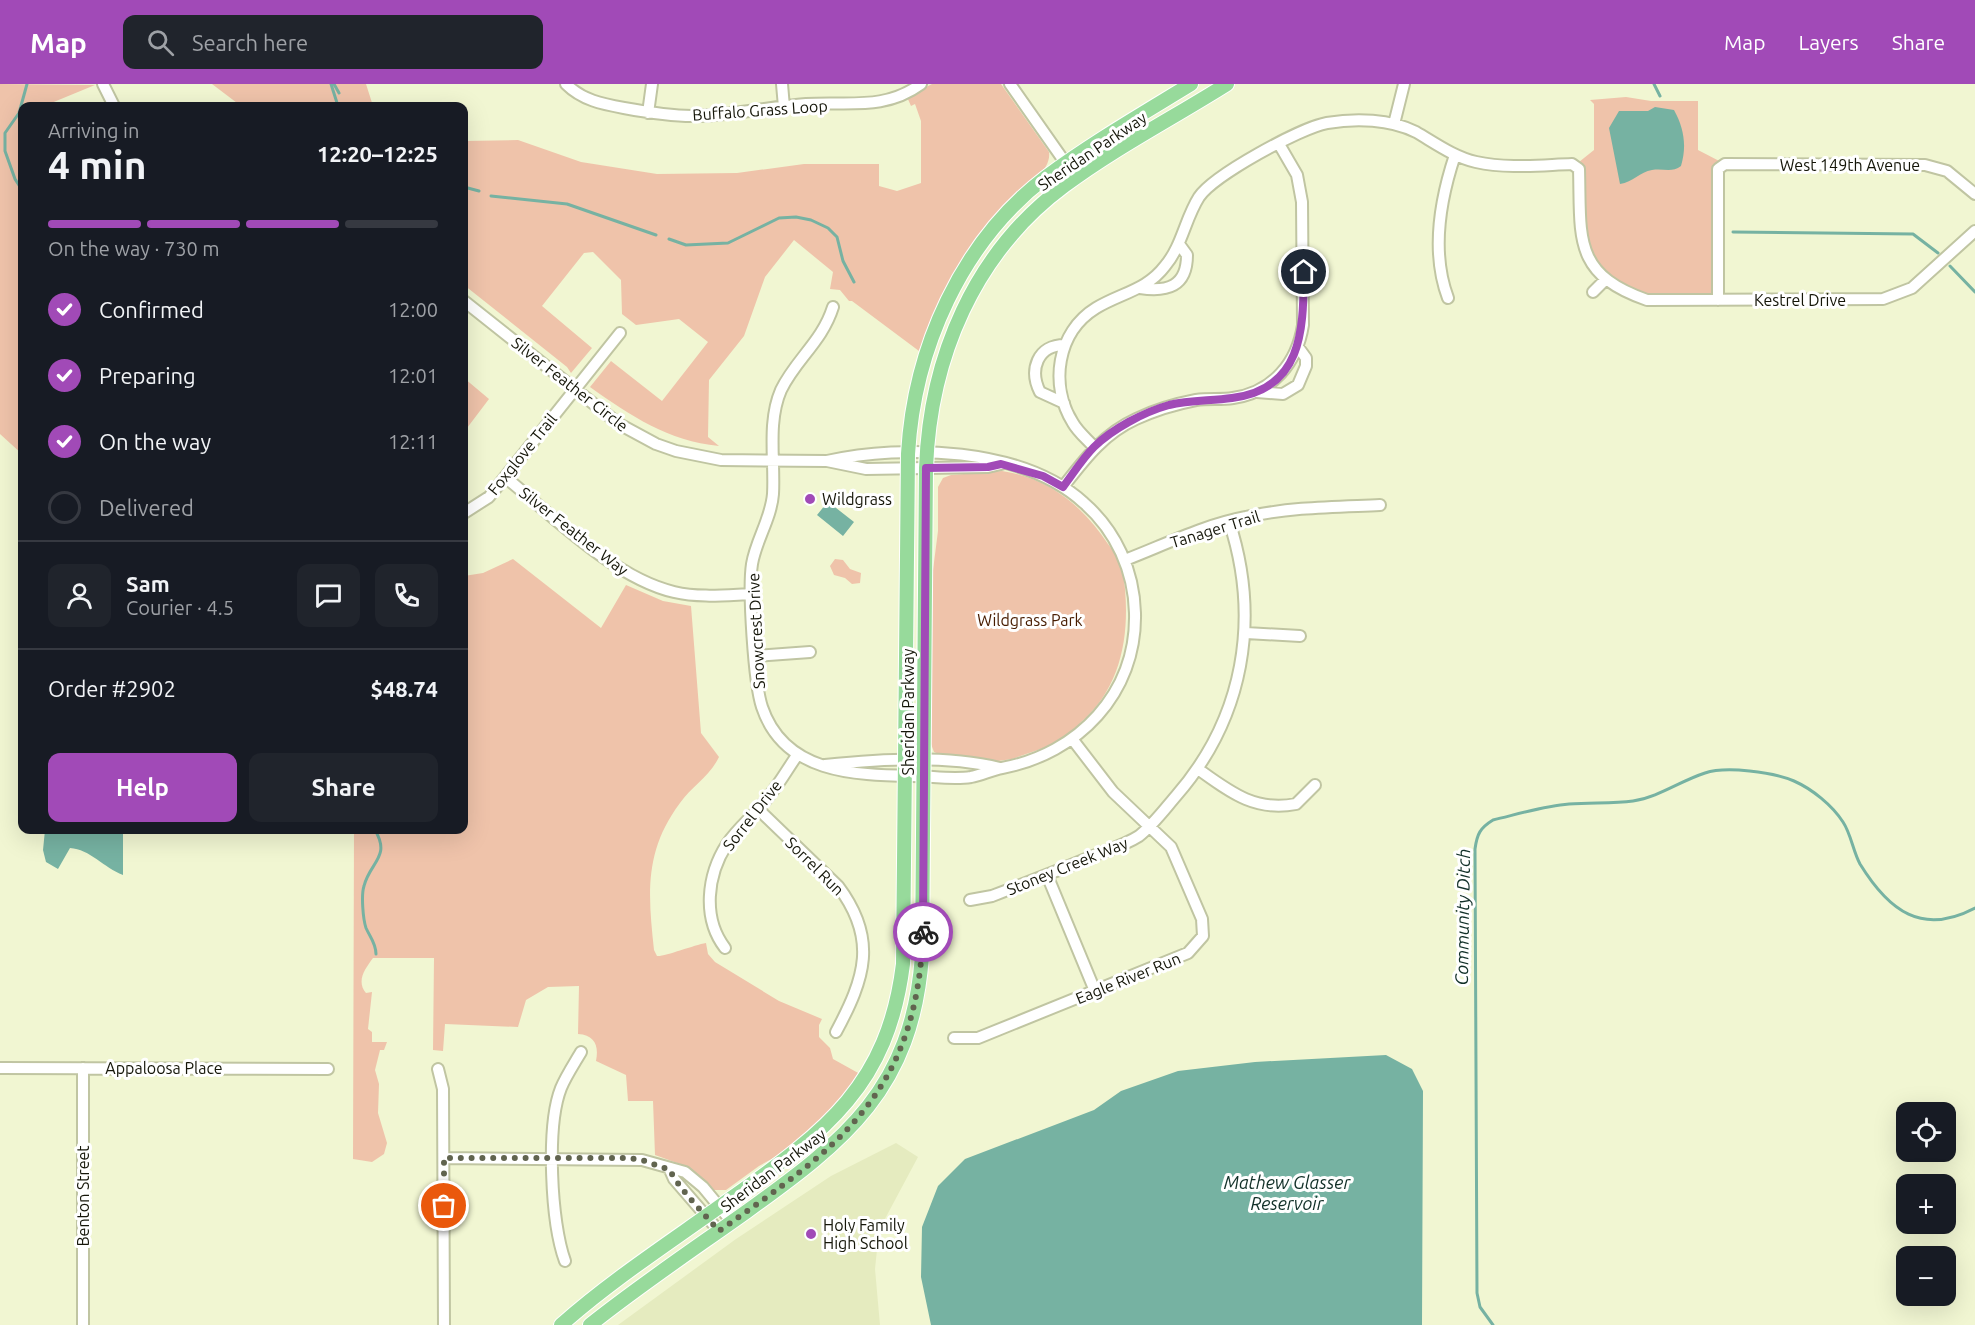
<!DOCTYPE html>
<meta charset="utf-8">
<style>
body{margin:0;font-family:Ubuntu,sans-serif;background:#20242c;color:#f1f3f6;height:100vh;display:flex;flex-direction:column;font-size:22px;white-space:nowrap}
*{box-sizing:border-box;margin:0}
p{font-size:20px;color:#9ea1a6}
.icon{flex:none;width:33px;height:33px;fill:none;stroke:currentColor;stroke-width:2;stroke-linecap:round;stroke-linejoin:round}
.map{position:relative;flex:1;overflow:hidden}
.sheet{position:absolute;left:18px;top:18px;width:450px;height:732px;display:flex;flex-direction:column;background:#171b24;border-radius:12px;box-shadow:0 6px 24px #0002}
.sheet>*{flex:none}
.fabs{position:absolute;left:1896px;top:1018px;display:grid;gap:12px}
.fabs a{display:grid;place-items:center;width:60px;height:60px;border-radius:12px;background:#171b24;box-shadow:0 6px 24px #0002;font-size:30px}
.pin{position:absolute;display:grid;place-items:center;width:51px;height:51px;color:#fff;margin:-26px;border:3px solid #fff;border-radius:50%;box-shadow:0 2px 6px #0007}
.courier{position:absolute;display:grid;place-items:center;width:60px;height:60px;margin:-30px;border:4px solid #a14ab7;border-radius:50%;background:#fff;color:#222;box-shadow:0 2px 8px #0007}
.overview em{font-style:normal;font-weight:700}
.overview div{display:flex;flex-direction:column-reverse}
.overview{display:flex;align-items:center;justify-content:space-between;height:102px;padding:0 30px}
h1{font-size:39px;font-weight:700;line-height:45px}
.bar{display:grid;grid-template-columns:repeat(4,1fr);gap:9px 6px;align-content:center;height:72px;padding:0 30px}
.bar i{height:8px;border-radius:4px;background:#363941}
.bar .selected{background:#a14ab7}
.bar p{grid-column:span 4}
.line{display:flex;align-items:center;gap:15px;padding:0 30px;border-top:2px solid #363941}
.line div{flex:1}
.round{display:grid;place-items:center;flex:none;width:63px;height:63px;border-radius:12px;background:#20242c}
ol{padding:0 30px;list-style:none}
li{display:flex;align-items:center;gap:18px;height:66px}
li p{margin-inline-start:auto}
li .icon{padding:6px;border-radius:50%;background:#a14ab7;color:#fff;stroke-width:4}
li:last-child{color:#9ea1a6}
li i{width:33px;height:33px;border:3px solid #363941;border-radius:50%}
.action{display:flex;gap:12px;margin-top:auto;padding:12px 30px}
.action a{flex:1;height:69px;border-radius:12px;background:#a14ab7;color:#fff;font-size:24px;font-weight:700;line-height:69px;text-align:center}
.action a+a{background:#20242c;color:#f1f3f6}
header{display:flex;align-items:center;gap:36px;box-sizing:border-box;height:84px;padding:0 30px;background:#a14ab7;color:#fff}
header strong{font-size:28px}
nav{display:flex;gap:33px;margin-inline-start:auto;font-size:21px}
.search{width:420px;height:54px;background:#20242c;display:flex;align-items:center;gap:15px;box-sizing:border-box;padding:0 21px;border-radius:12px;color:#9ea1a6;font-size:22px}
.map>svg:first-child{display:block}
.built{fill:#e5ebbf}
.green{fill:#efc3aa}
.water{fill:#76b2a2}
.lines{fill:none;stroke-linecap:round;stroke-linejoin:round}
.stream{stroke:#76b2a2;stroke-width:3}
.minor-casing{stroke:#c0c5a2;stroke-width:14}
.major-casing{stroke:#fff;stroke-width:16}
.minor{stroke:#fff;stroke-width:10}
.major{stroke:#97da9b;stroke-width:14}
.done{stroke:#61644f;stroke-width:6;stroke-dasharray:0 10.8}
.route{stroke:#a14ab7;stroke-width:8}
.poi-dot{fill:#a14ab7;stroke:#fff;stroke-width:2}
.labels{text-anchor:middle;stroke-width:6;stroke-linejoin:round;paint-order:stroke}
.street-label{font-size:16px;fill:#141508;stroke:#fff}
.poi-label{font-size:16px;fill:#141508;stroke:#fff;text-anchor:start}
.park-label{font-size:16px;fill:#471c00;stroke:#fff}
.water-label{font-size:18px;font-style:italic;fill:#123028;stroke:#fff}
</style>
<header>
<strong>Map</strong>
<div class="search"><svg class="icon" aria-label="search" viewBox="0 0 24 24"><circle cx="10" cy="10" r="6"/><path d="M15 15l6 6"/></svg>Search here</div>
<nav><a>Map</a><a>Layers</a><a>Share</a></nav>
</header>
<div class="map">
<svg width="1975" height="1241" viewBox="0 0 1975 1241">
<rect width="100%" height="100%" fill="#f1f6d2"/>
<path class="built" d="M 896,1059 L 918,1073 L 879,1146 L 875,1185 L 880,1241 L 618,1241 L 736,1155 L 831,1092 Z"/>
<path class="green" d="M 0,0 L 95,1 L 44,22 L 22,22 L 22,370 L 0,350 Z
M 212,0 L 366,0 L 373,22 L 241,22 Z
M 932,0 L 1001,0 L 1049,68 C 1052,89 1020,106 1007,120 C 966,163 940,212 919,267 L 852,217 L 849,217 L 840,206 L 830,205 L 833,188 L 794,156 L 765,193 L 744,252 L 709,296 L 708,353 L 719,362 C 668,357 631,332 590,303 L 611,277 L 662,317 L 708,258 L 679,235 L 636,241 L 622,230 L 621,196 L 593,168 L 584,169 L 542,222 L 592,264 L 571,289 L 567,283 L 464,201 L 464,57 L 518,56 L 581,78 L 657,90 L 737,89 L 804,80 L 879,80 L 879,102 L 897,107 L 921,99 L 921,37 L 915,20 L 911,22 L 907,13 Z
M 1626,13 L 1651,17 L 1698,17 L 1698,66 L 1725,80 L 1718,85 L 1718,216 L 1632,210 L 1590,177 L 1574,82 L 1594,66 L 1594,20 L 1590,16 Z
M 464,294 L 489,315 L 464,348 Z
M 1002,387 C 1049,394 1083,422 1108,460 C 1114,468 1122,478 1123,488 C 1131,542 1125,601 1080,639 L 1079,643 L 1058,659 L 1012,675 L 998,677 L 941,671 L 934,668 L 931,660 L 932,494 L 938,447 L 938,403 L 943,394 L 951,391 Z
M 513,475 L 601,544 L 626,501 L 663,517 L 691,522 L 701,649 L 719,673 C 710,692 692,702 680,719 C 644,767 648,810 654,866 L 657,872 C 664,873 694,861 706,859 L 708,870 L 715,878 L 779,917 L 822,935 L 819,941 L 819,953 L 830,964 L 833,975 L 860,990 L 836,1022 L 795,1062 L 759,1082 L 726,1106 L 713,1106 L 680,1080 L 655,1071 L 653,1017 L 628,1017 L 626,991 L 596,977 C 599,962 595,951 578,950 L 579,902 L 548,903 L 526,916 L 518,943 L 445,940 L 443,967 L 433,966 L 434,874 L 373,874 C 365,885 356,897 366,909 L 372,908 L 368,945 L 372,948 L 372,958 L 387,958 L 384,966 L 380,966 L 375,986 L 379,1000 L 378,1029 L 387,1059 L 384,1070 L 372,1078 L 353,1075 L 354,746 L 464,746 L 464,492 L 483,489 Z
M 835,475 L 843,476 L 850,485 L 861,489 L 860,499 L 852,500 L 845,494 L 834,491 L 830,482 Z"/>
<path class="water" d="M 1655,23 L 1674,26 C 1684,44 1687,62 1681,82 C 1672,89 1663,84 1652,86 C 1640,88 1633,98 1620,100 L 1609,44 L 1619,27 L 1648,27 Z
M 830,415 L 831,420 L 854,438 L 843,452 L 817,431 Z
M 45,746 L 123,746 L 123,791 C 104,784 90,765 70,764 L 58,785 L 46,778 L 43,766 Z
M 1386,971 L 1412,985 L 1423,1007 L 1422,1241 L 931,1241 L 921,1193 L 922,1143 L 938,1102 L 965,1075 L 1094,1026 L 1121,1007 L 1178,987 L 1255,978 Z"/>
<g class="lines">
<path class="stream" d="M 331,0 L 338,22
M 334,0 L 339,9
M 1654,0 L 1660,12
M 464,103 L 479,107
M 22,106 L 15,95 L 5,67 L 5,49 L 19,29 L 27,0
M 491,112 L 567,120 L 656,151
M 1733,148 L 1913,150 L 1938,169
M 669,155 L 686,161 L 728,159 L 779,134 L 796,133 L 811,136 L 828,144 L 837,153 L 843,177 L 854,198
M 1950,182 L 1975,208
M 375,746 C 391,773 370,778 364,802 C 361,811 363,835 366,844 C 370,853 376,859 376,870
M 1493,1241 L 1480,1223 L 1477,1209 L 1475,765 C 1477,750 1480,744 1493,736 C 1518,730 1544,722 1569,720 C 1590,718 1612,720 1633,717 C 1659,713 1680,697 1705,689 C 1726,682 1773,688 1794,697 C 1812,705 1832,721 1843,738 C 1851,750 1853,767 1860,780 C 1889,827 1922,852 1975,824"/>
<g class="minor-casing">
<path id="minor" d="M 103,0 L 114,22
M 566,0 C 582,16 602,20 624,24 C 646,28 669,32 692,32 C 730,32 768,23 806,20 C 848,17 884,27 921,0
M 782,0 L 784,23
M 1010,0 L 1076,94
M 648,29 L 652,0
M 1394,40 L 1404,0
M 1140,204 C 1167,208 1187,203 1187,171 L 1179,160
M 1593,208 L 1606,195
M 1448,214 C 1431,169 1440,116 1455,71
M 1718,216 L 1718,85 L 1725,80 L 1925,81 L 1947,87 L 1975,110
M 464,217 L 619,340 L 656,360 L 676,367 L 721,376 L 827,377 L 866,385 L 988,383 L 1001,380
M 1257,308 L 1283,310 L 1298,301 L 1306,282 L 1306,274 L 1298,263
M 1064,319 L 1040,308 C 1029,286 1037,261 1065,261
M 1094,363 C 1087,355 1078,348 1073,339 C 1049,301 1057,248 1096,224 C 1121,209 1147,206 1165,182 C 1182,162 1185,135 1199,113 C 1214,91 1300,44 1327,39 C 1356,34 1390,35 1416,48 C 1435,59 1454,73 1476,78 C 1507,85 1541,81 1572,80 L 1579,85 C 1581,153 1572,190 1647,216 L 1883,215 L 1912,204 L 1975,147
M 827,377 C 904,360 1023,363 1084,419 C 1116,447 1134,487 1135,529 C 1137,609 1078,670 1002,684 C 992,686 981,691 971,693 C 952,696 931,692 912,692 C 854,691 784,689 762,623 C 754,599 748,506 752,480 C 756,456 771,435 773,410 C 775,377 767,338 781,306 C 796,275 822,258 833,223
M 505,393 C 553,432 614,494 674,508 C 700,514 726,511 752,510
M 1063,403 C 1084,376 1103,350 1136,335 C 1155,326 1175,320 1196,316 C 1209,314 1221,316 1233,314 C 1273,308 1297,279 1303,241 L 1302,118 L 1297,91 L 1279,60
M 464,429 L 489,413 L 620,249
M 1125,476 C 1164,461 1204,441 1246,433 C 1290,423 1335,423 1380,421
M 1246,549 L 1300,552
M 756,572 L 810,568
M 825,681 C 882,675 945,671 1000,684
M 1198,685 C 1230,708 1255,728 1296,720 L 1315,701
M 758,725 L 838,802 C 878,855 865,894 836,948
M 1047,791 L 1095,907
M 970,816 L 992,812 C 1026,799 1060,786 1093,772 C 1108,766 1125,761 1139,752 C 1153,741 1164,726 1176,712 C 1244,634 1261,535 1229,437
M 725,864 C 702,834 707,791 727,760 C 739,742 757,729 769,712 C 780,699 788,684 798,670
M 954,954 L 978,954 L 1188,869 L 1203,852 L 1202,835 L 1171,763 L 1113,708 L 1073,656
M 0,984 L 328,985
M 83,984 L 83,1241
M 438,985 L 443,1005 L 444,1241
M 444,1074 L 642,1076 L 685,1088 L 703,1103 L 732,1138
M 670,1086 L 674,1095 L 719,1147
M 565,1177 C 551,1139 546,1042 561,1004 C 566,992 574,980 581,968"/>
</g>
<g class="major-casing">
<path id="major" d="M 561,1241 C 614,1194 675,1155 733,1113 C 826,1047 888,1001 903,880 L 908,370 C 914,265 961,158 1046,93 C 1092,59 1142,30 1191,0
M 590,1241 C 640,1201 694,1165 746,1128 C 846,1056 912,1005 922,872 L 926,384 C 930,274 974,169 1064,102 C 1115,64 1173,34 1227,0"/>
</g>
<use href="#minor" class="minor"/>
<use href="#major" class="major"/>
</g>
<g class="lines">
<path class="done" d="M 444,1122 L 444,1074 L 627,1074 L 642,1076 L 670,1086 C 676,1101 706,1132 719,1147 C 840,1062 917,1009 923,848"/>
<path class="route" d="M 923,848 L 926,384 L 988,383 L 1001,380 L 1043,392 L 1063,403 C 1073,390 1082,375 1094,363 C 1112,345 1144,328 1169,321 C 1190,316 1211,317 1232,314 C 1304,305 1303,244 1304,188"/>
</g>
<g class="poi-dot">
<circle cx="810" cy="415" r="6"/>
<circle cx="811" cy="1150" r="6"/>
</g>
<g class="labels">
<g class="street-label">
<text transform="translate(760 26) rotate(-4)" y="6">Buffalo Grass Loop</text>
<text transform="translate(1092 67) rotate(-34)" y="6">Sheridan Parkway</text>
<text x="1850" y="87">West 149th Avenue</text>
<text x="1800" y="222">Kestrel Drive</text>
<text transform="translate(570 300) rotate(38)" y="6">Silver Feather Circle</text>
<text transform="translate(522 370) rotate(-51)" y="6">Foxglove Trail</text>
<text transform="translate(1215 445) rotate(-17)" y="6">Tanager Trail</text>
<text transform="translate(574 447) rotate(38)" y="6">Silver Feather Way</text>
<text transform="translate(756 547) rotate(-93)" y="6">Snowcrest Drive</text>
<text transform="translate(908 628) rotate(-90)" y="6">Sheridan Parkway</text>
<text transform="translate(752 731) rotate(-52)" y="6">Sorrel Drive</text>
<text transform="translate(815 782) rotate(45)" y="6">Sorrel Run</text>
<text transform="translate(1067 782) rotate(-22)" y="6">Stoney Creek Way</text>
<text transform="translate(1128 894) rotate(-22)" y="6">Eagle River Run</text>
<text x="164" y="990">Appaloosa Place</text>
<text transform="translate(773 1086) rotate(-37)" y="6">Sheridan Parkway</text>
<text transform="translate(83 1112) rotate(-90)" y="6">Benton Street</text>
</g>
<g class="poi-label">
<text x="822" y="421">Wildgrass</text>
<text x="823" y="1147">Holy Family<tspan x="823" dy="18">High School</tspan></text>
</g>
<g class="park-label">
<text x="1030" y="542">Wildgrass Park</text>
</g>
<g class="water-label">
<text transform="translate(1463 833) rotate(-89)" y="6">Community Ditch</text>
<text x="1287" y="1105">Mathew Glasser<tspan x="1287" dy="21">Reservoir</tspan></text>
</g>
</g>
</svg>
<div class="fabs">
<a><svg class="icon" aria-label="locate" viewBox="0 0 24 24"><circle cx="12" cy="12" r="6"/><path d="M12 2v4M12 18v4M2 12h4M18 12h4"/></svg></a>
<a>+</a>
<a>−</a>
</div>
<div class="pin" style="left:444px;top:1122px;background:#ea580c"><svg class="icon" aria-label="bag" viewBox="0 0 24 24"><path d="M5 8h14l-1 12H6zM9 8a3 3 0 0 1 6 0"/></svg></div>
<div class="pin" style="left:1304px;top:188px;background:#1f2937"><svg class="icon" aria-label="home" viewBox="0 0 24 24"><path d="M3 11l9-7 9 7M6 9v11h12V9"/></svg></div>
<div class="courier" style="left:923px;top:848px"><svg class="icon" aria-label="bike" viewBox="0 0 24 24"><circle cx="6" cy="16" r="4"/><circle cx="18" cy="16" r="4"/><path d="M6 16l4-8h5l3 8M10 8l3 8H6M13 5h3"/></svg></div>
<section class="sheet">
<div class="overview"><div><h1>4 min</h1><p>Arriving in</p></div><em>12:20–12:25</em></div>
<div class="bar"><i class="selected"></i><i class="selected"></i><i class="selected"></i><i></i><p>On the way · 730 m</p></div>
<ol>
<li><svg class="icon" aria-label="check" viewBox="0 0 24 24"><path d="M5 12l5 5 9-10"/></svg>Confirmed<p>12:00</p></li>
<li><svg class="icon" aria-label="check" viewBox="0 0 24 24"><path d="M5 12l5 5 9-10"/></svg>Preparing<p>12:01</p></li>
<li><svg class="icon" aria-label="check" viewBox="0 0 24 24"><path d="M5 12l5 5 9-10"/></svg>On the way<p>12:11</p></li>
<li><i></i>Delivered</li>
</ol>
<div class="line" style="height:108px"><a class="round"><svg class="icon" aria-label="person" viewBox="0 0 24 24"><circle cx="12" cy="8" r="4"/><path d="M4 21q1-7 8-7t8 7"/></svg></a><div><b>Sam</b><p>Courier · 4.5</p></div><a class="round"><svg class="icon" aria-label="chat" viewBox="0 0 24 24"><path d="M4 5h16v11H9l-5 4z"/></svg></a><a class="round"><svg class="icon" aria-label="phone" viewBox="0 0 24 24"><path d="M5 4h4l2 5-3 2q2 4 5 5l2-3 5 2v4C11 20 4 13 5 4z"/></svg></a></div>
<div class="line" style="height:78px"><div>Order #2902</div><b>$48.74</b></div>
<div class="action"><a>Help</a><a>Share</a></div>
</section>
</div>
